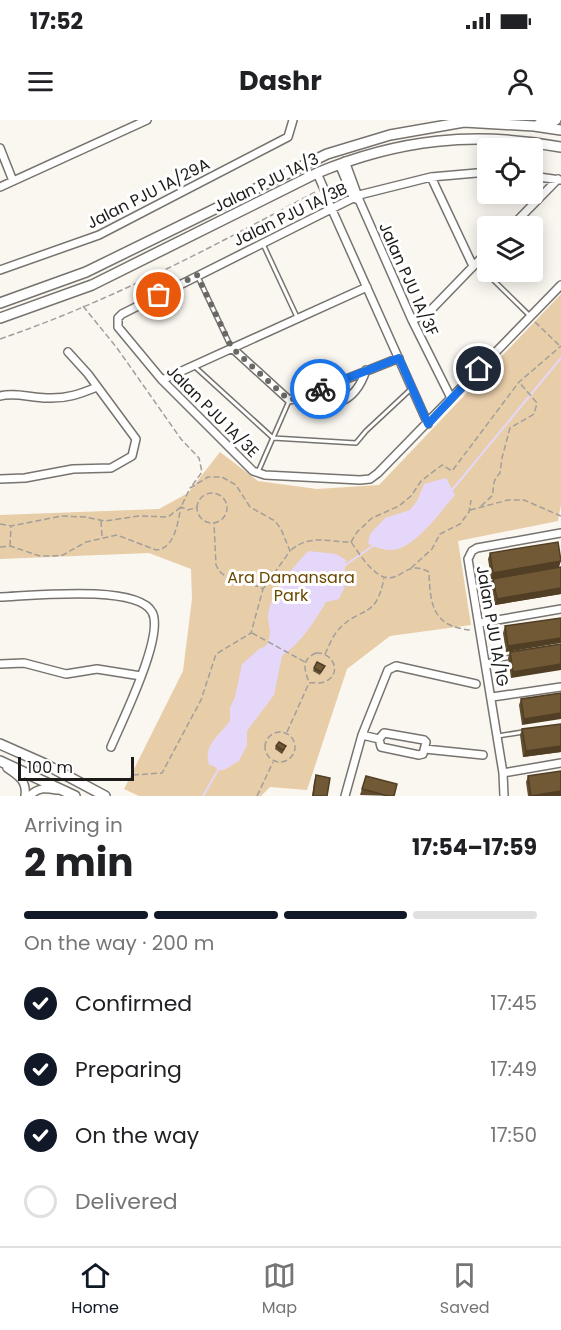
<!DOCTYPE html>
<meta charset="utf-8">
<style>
body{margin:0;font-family:Poppins,sans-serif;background:#f6f6f6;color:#202124;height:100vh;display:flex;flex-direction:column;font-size:22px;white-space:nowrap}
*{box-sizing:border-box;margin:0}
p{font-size:20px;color:#757577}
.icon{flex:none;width:33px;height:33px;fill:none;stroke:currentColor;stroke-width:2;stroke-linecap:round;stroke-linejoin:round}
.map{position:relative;height:676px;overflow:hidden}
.panel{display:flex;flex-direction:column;background:#fff;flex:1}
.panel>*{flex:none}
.fabs{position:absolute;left:477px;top:18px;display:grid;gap:12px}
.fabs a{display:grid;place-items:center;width:66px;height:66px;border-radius:6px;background:#fff;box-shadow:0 3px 15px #0003;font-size:30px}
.scale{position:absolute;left:18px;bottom:15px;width:116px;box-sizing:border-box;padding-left:6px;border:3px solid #1c1b19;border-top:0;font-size:16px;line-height:21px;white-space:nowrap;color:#1c1b19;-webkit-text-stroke:4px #fff;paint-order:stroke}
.pin{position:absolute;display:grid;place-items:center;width:51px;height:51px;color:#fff;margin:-26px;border:3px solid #fff;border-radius:50%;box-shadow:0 2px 6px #0007}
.courier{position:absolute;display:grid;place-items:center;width:60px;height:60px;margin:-30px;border:4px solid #1a73e8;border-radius:50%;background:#fff;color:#222;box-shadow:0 2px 8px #0007}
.summary em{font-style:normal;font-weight:700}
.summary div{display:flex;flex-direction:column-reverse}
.summary{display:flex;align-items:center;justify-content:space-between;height:102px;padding:0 24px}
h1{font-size:39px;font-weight:700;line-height:45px}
.bar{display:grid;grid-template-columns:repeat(4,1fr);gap:9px 6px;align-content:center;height:72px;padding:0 24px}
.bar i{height:8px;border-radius:4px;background:#e0e0e0}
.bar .current{background:#111827}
.bar p{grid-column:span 4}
ol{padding:0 24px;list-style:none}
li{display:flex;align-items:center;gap:18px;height:66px}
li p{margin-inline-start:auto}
li .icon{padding:6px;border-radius:50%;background:#111827;color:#fff;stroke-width:4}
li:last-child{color:#757577}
li i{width:33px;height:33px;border:3px solid #e0e0e0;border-radius:50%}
.status{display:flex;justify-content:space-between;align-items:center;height:42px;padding:0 30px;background:#fff;direction:ltr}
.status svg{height:16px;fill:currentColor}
header{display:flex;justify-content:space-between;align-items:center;height:78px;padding:0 24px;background:#fff;font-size:27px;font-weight:700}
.tabs{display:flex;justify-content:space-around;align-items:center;height:84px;border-top:2px solid #e0e0e0;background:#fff;font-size:16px;color:#757577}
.tabs a{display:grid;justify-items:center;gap:3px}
.tabs .current{color:#111827}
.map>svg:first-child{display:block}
.green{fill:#e8cda9}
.water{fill:#e5d7f9}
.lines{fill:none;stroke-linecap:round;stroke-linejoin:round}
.stream{stroke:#e5d7f9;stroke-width:2}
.lane-casing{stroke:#77736e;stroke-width:6}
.street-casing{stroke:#77736e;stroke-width:10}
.secondary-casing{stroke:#77736e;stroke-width:12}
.path{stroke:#a29f9b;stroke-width:1.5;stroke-dasharray:6 3;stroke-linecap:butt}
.lane{stroke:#fff;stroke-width:3}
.street{stroke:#fff;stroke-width:7}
.secondary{stroke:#fff;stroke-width:9}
.wall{fill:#624d2e}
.shaded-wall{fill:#503e25}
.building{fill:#725935;stroke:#503e25;stroke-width:1.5}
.done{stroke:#6a6864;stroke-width:6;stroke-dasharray:0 10.8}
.route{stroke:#1a73e8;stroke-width:8}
.labels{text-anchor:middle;stroke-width:6;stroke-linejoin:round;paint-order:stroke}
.street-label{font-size:16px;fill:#1c1b19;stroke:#fff}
.park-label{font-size:16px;fill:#6c4700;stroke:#fff}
</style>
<div class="status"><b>17:52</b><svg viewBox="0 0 49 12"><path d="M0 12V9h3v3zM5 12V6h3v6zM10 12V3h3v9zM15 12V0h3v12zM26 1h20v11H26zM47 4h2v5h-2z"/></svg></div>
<header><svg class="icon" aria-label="menu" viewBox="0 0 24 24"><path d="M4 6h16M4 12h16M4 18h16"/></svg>Dashr<svg class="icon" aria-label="person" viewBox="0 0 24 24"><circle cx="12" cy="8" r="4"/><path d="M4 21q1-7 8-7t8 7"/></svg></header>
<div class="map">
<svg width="561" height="676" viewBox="0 0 561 676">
<rect width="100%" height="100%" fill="#faf6f0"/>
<path class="green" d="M 561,174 L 561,385 L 558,401 L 458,421 L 471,505 L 390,516 L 347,549 L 307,670 L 270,667 L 261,676 L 139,676 L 124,669 L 183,551 L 192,479 L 191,449 L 149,433 L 0,439 L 0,395 L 159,389 L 188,373 L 220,332 L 258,361 L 317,369 L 379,365 Z"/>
<path class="water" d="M 446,358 L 455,375 C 441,391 414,430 391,430 C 383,430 375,427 368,424 L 370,414 L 385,398 L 410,390 L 417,381 L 424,364 Z
M 308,431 L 336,434 L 346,440 L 344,455 L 347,462 L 339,479 L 326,482 C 312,505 304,519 282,536 L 274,575 L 247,611 L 247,625 L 239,641 L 224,650 L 218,650 L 214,646 L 209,645 C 203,625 219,616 230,601 L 230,588 L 235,577 L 242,544 L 259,529 L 266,526 C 275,509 265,504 269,490 C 274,468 294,447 308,431 Z"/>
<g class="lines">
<path class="stream" d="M 452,370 L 561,238
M 344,446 L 374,425
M 203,676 L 218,650"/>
<g class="lane-casing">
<path id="lane" d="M 263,124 L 297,197
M 477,144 L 530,196
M 198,157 L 231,227
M 194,246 L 273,318 L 356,323 L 366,311 L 411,269
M 258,352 L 289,281
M 473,467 L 495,463
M 486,542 L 511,537
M 498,616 L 523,612"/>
</g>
<g class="street-casing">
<path id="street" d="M 0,28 L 13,61
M 345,41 L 360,82 L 412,200 L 451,278
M 339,44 L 353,77 L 356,79
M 488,52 L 431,57 L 359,75 L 122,194 L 118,198 L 118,207 L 162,260 L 253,351 L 265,355 L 360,360 L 370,359 L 378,353 L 561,165
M 317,53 L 324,69
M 532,56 L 560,60
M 431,57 L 473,146
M 0,67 L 147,0
M 329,83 L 428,304
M 512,106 L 558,59
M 0,150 L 99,115 L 288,17 L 293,0
M 412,200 L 427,194 L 488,131
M 232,228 L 289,280 L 299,278 L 399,238
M 162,260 L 367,167
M 0,276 C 15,272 31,278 47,278 C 66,279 80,274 97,267
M 299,278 C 329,291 355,285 366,250
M 0,359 L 25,358 L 73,349 L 111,348 L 132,336 L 136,319 L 88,254 L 68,232
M 0,477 C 29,476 137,464 152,492 C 165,515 122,601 111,627
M 480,503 L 561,489
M 0,544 L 24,543 L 66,554 L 97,549 L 141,556
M 492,577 L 561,567
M 384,613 L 424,620 L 426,622 L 423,634 L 419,635 L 381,627 L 379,619 Z
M 362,615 L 379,619
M 425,629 L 483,635
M 7,648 C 19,656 27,661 25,676
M 503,653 L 561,643
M 29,676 C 39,667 45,668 57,670
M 345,676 L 362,615 L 388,550 L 396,546 L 476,564
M 504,676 L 503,653 L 468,439 L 472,431 L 477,428 L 561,413"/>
</g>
<g class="secondary-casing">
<path id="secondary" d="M 539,4 L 556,0
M 0,183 L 86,152 L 327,34 L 390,15 L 464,2 L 534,6 L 561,10
M 0,198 L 92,165 L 317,53 C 399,19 474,11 561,27
M 0,624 L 43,643 L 105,676
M 0,641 L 75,676"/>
</g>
<path class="path" d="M 83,186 L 117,228 L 181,319 L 199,338 L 202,352 L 191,367
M 535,202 L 560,226
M 0,219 C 111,181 214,126 317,71
M197 388a15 15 0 1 1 30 0a15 15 0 1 1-30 0Z
M 481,386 L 493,375 C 493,366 493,360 500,353 L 502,338 L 510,308 L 534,294 L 537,283 L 519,262
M 470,390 L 508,380 L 524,380 L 561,396
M 101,401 L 102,417
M 0,404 L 11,406 L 62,396 L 85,397 L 105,401 L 139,396 L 168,397 L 181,387 L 190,368 L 208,357 L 222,357 L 236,365 L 250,387 L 275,401 L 281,409 L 290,431 L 263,469
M 351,422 L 357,412 L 372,398 L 399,386 L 411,376 L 421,361 L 442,345 L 452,351 L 519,262 L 561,226
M 10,426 L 11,407
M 0,427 L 10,426 L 40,436 L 53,436 L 63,435 L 86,422 L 117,415 L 156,430 C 175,429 178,401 181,387 L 188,390 L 197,387
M 291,430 C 310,414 328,422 351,422 C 359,433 370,452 384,457 C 403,462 405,439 429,452 C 430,485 433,507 471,510
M 411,448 L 432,429 L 440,414 L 460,404 L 469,392 L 471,380
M 252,513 L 305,542
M 316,533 C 334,532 343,555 324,562 C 320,564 314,562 309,563 C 305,550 300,540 316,533 Z
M 325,534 C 329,526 333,515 339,509 C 362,485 376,500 384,458
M265 627a15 15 0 1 1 30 0a15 15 0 1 1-30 0Z
M 287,612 L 309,563
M 133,655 L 162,653 L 201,580 L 216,534 L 251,513 L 263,469 C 248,460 224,464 216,445 L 214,403
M 257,676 L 273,642"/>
<use href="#lane" class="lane"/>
<use href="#street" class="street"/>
<use href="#secondary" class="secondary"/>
</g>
<path class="wall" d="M 490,433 L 559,447 L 491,459 L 488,439 Z
M 561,447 L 561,474 L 495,485 L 491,465 L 493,459 Z
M 561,498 L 506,532 L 503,513 L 505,506 Z
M 561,524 L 511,558 L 508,538 L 510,532 Z
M 314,548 L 323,549 L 320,555 L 313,551 Z
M 561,573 L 522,605 L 519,585 L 521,579 Z
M 561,604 L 561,632 L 523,637 L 520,615 L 522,609 Z
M 276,626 L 285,629 L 282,634 L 275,629 Z
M 316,655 L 327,676 L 312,676 L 314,662 Z
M 366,656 L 394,676 L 360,675 Z
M 528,656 L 561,676 L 528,676 L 526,662 Z"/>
<path class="shaded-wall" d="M 561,441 L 559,447 L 491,459 L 493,453 Z
M 561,468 L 561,474 L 495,485 L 497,479 Z
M 561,518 L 561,523 L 506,532 L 508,526 Z
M 561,544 L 561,550 L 511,558 L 513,552 Z
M 561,593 L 561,599 L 522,605 L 524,599 Z
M 561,626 L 561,632 L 523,637 L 526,631 Z
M 561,671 L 561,676 L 534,676 Z"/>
<path class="building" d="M 558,422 L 561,441 L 493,453 L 490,433 Z
M 561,447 L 561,468 L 497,479 L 493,459 Z
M 561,498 L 561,518 L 508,526 L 505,506 Z
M 561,524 L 561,544 L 513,552 L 510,532 Z
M 317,542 L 325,546 L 321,552 L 314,548 Z
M 561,573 L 561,593 L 524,599 L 521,579 Z
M 561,604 L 561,626 L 526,631 L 522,609 Z
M 279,622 L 286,626 L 283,630 L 276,626 Z
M 561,651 L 561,671 L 531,676 L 528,656 Z
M 316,655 L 330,658 L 327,676 L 313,676 Z
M 366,656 L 397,664 L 394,676 L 388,676 L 362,669 Z"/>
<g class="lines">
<path class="done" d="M 159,175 L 197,155 L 232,228 L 289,280 L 298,278 L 320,269"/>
<path class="route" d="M 320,269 L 399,238 L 428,304 L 479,249"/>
</g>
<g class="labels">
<g class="street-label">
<text transform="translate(266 62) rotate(-26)" y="6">Jalan PJU 1A/3</text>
<text transform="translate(148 73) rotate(-27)" y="6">Jalan PJU 1A/29A</text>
<text transform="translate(290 94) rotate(-26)" y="6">Jalan PJU 1A/3B</text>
<text transform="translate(409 159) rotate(66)" y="6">Jalan PJU 1A/3F</text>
<text transform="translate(213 291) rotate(45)" y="6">Jalan PJU 1A/3E</text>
<text transform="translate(493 506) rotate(80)" y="6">Jalan PJU 1A/1G</text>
</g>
<g class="park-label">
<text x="291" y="463">Ara Damansara<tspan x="291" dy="18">Park</tspan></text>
</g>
</g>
</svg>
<div class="fabs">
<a><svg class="icon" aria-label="locate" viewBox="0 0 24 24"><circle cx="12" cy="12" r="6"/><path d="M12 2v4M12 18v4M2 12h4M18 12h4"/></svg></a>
<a><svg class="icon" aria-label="layers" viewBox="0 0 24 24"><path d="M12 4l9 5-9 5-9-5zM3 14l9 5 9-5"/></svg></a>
</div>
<div class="scale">100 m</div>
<div class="pin" style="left:159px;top:175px;background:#ea580c"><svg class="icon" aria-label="bag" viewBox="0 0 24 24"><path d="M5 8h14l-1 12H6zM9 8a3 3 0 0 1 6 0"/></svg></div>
<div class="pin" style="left:479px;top:249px;background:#1f2937"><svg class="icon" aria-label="home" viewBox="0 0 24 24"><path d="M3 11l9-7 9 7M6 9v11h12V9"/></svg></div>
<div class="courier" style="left:320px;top:269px"><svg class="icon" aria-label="bike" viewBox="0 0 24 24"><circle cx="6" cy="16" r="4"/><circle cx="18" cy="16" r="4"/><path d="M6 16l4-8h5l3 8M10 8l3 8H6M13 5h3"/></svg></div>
</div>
<section class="panel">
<div class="summary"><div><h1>2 min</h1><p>Arriving in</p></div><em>17:54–17:59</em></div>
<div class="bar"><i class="current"></i><i class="current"></i><i class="current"></i><i></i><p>On the way · 200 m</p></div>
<ol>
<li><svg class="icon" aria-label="check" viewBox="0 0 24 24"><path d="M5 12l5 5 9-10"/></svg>Confirmed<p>17:45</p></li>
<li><svg class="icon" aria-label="check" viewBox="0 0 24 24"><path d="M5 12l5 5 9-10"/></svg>Preparing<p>17:49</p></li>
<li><svg class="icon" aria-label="check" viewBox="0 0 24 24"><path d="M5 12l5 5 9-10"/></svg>On the way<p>17:50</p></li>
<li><i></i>Delivered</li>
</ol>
</section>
<nav class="tabs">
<a class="current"><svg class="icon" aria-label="home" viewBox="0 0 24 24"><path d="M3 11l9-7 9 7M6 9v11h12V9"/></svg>Home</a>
<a><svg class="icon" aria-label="map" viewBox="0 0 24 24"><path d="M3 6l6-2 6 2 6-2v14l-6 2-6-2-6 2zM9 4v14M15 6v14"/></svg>Map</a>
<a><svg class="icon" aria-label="saved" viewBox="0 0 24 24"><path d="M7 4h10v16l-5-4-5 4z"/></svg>Saved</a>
</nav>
